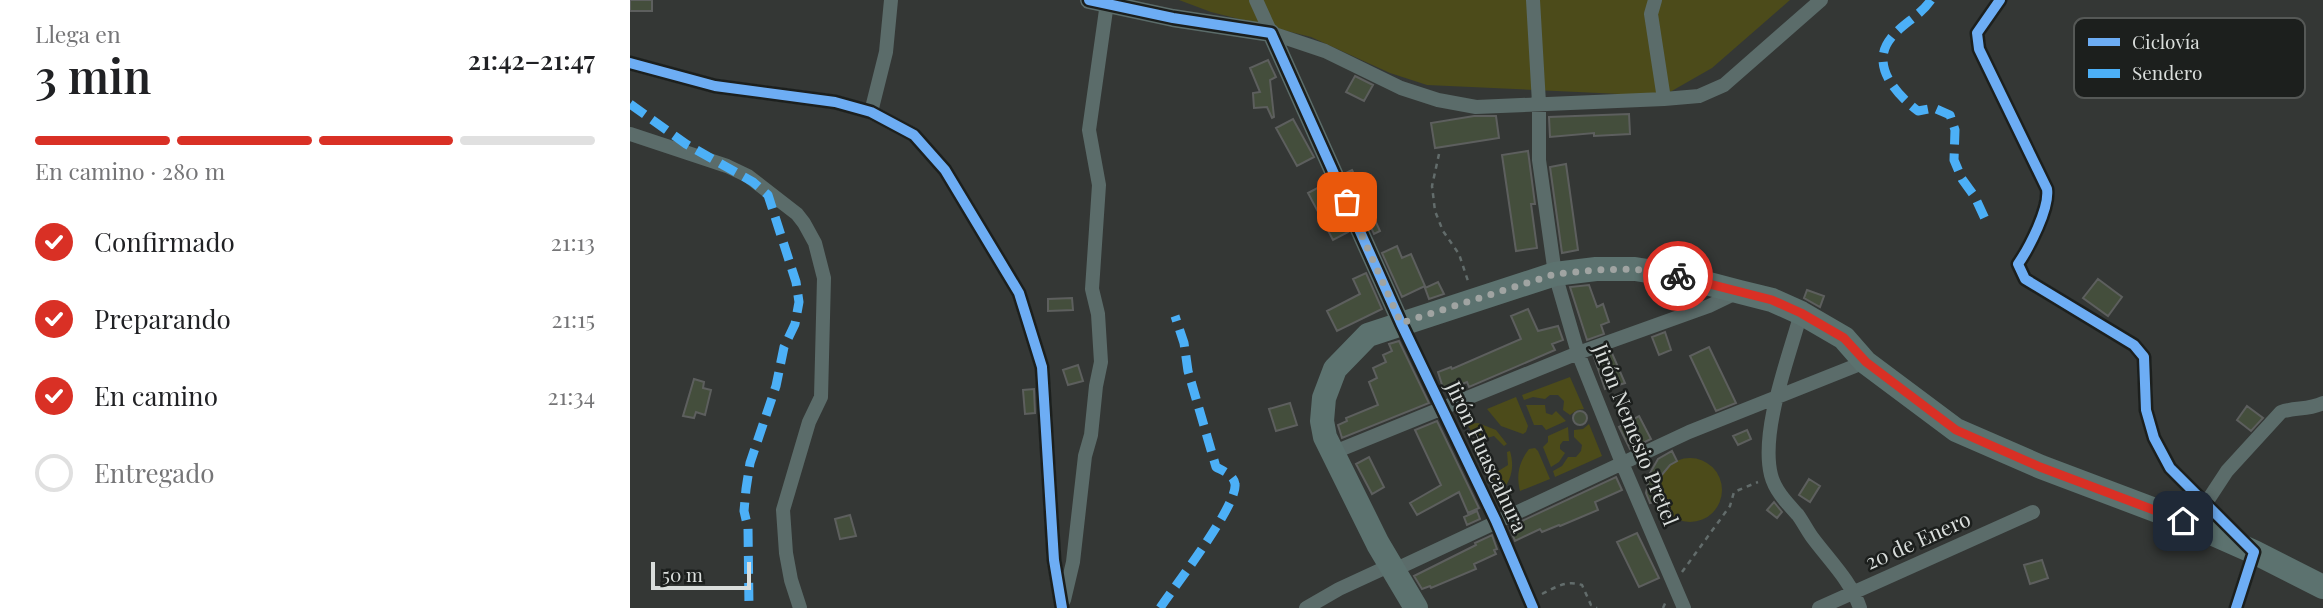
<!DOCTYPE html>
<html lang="es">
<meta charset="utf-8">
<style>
body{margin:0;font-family:"Playfair Display",serif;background:#f6f6f6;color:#202124;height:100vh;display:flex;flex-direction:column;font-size:26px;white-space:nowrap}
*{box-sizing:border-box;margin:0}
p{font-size:23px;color:#757577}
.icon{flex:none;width:38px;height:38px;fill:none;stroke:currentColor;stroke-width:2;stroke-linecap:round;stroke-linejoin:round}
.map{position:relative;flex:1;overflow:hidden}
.drawer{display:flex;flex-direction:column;background:#fff;width:630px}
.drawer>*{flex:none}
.scale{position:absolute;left:21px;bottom:18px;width:100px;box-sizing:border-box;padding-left:7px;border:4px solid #dadedc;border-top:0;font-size:19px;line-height:24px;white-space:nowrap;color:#dadedc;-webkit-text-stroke:5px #1c1f1d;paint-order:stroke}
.pin{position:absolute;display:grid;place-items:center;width:60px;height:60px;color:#fff;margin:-30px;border-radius:14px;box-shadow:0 4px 10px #0006}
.courier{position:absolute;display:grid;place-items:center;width:70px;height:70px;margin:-35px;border:5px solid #d93025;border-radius:50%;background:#fff;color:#222;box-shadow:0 2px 9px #0007}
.head em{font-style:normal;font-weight:600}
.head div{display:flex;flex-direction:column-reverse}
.head{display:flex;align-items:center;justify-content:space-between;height:119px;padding:0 35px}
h1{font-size:46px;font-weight:600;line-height:52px}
.bar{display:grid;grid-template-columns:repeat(4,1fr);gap:10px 7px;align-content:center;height:84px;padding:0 35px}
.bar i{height:9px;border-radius:5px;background:#e0e0e0}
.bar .current{background:#d93025}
.bar p{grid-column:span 4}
ol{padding:0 35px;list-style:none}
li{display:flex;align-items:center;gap:21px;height:77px}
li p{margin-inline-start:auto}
li .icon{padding:7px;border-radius:50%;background:#d93025;color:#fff;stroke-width:4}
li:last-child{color:#757577}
li i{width:38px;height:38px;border:4px solid #e0e0e0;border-radius:50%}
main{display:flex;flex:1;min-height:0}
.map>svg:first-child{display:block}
.green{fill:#4c4b1a}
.building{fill:#444e3c;stroke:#5d5f5e;stroke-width:2}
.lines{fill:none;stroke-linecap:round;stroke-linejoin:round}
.path{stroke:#626c6b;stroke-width:2.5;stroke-dasharray:5 5;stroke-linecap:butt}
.minor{stroke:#5b6c6a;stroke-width:14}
.tertiary{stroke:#5b6c6a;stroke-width:18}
.trunk{stroke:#5c726f;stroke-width:24}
.quiet{stroke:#4cb0f7;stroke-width:9;stroke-dasharray:18 9;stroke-linecap:butt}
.cycleway-casing{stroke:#1c1f1d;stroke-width:15}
.cycleway{stroke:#6dadf4;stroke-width:10}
.done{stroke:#a0a4a2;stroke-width:7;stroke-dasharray:0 12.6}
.route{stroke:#d93025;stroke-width:9}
.labels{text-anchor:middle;stroke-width:5;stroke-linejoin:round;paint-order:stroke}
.street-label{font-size:21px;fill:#dadedc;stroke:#1c1f1d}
.key{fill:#1c1f1d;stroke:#555856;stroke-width:2}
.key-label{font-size:19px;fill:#dadedc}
</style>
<main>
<section class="drawer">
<div class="head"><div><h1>3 min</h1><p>Llega en</p></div><em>21:42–21:47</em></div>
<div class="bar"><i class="current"></i><i class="current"></i><i class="current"></i><i></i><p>En camino · 280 m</p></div>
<ol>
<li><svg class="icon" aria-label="check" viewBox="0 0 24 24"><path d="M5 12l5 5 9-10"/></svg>Confirmado<p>21:13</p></li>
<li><svg class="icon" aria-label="check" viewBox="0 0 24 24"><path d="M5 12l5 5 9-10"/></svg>Preparando<p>21:15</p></li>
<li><svg class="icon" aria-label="check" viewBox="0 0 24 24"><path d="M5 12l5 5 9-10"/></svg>En camino<p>21:34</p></li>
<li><i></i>Entregado</li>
</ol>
</section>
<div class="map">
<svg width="1693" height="608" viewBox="0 0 1693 608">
<rect width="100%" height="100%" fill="#343735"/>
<path class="green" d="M 549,0 L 1160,0 L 1082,68 L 1033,96 L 797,85 L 760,73 L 681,37 L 581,12 Z
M 940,377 L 954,409 L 947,410 L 940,415 L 933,410 L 934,401 L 928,395 L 920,395 L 915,399 L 903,397 L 894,400 L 892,395 Z
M 886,397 L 898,426 L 896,432 L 893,434 L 871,426 L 857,409 Z
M 896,405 L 915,405 L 916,413 L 922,415 L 926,411 L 936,421 L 916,430 L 912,425 L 904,425 Z
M 848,423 L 866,430 L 877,444 L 874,446 L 864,436 L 847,441 L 837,424 Z
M 959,424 L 972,456 L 925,477 L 923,471 L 932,466 L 938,457 L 946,457 L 951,451 L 952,445 L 944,437 L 944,430 L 953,429 Z
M 938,427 L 939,441 L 933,441 L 930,445 L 930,449 L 935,453 L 929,462 L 921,467 L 913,447 L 918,442 L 918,436 Z
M 905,448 L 908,451 L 920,479 L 890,491 C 886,475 889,462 899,449 Z
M 880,451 C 885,469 881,480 870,494 L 862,475 L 878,465 L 877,452 Z
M1028 490a32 32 0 1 1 64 0a32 32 0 1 1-64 0Z"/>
<path class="building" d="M 0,0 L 22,0 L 22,11 L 0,11 Z
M 638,60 L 646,77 L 640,80 L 644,117 L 642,118 L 637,107 L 624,108 L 623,93 L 630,92 L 620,68 Z
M 725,76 L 743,85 L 734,101 L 716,92 Z
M 999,114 L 1000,134 L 964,136 L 964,133 L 920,137 L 919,117 Z
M 844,116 L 866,116 L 869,138 L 805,148 L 801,123 Z
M 663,119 L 684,157 L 667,166 L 646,128 Z
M 898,151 L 905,204 L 901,204 L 907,248 L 886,251 L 872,155 Z
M 936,164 L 948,250 L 932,253 L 920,167 Z
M 722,170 L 750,231 L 744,234 L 716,173 Z
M 693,185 L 718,232 L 703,240 L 678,193 Z
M 767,246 L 772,258 L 781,254 L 795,286 L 772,297 L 752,253 Z
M 736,273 L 752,309 L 707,331 L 697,311 L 730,294 L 723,279 Z
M 1468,279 L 1492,297 L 1478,316 L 1453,298 Z
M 808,282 L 814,294 L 799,299 L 795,288 Z
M 959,285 L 967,307 L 973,304 L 979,322 L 971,325 L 974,334 L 957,340 L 940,287 Z
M 1177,290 L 1194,296 L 1190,307 L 1174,298 Z
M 442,298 L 443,310 L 418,311 L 418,299 Z
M 898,309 L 908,331 L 928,326 L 933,340 L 922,344 L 925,350 L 839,387 L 837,382 L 814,391 L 808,372 L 821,367 L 822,369 L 891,339 L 881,316 Z
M 1035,332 L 1041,350 L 1029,355 L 1022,337 Z
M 769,341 L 799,403 L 712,438 L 708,425 L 717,421 L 716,418 L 748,405 L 739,382 L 747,378 L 743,368 L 756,362 L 753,355 L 762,351 L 759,344 Z
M 1079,347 L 1106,403 L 1086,411 L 1060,356 Z
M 981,351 L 995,383 L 975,389 L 964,357 Z
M 448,365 L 453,381 L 438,385 L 433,370 Z
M 64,379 L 74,382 L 73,388 L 81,390 L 75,415 L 66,412 L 64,418 L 53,416 Z
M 404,389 L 405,413 L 395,414 L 393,390 Z
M 660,403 L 667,425 L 646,431 L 639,409 Z
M 1617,406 L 1633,418 L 1621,431 L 1607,420 Z
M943 418a7 7 0 1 1 14 0a7 7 0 1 1-14 0Z
M 1009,416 L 1021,439 L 1000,449 L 989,427 Z
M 807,421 L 849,508 L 838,513 L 829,492 L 787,515 L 780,503 L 811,485 L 785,430 Z
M 1117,430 L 1121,439 L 1108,445 L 1103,436 Z
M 1042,451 L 1047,461 L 1040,465 L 1030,477 L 1027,493 L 1029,501 L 1020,503 L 1016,493 L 1020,473 L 1028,459 Z
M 739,457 L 754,487 L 742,494 L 726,464 Z
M 986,477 L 992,490 L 965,502 L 968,510 L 930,526 L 929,525 L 912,532 L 910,529 L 885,541 L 879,527 Z
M 1179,479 L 1190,486 L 1180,502 L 1169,495 Z
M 1144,502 L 1152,512 L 1147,518 L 1137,510 Z
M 847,511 L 850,519 L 837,525 L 834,517 Z
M 220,515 L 226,536 L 210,539 L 205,519 Z
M 1007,533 L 1029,578 L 1009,587 L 987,542 Z
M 862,535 L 867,549 L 864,550 L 866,554 L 844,564 L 846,569 L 801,588 L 800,586 L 792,589 L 784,576 L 846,545 L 845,543 Z
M 1412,560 L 1418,578 L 1400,584 L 1394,565 Z"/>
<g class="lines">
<path class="path" d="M 809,154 L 802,186 L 805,211 L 813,231 L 829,254 L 839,284
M 1052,572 L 1100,506 L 1104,492 L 1128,482
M 912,594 C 926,587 936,580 952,585 L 961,605 L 967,608
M 1033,608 L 1037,599"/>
<path class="minor" d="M 626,0 L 641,33 L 695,51 L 771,88 L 808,100 L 846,107 L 1034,99 L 1069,96 L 1094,85 L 1191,0
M 903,0 L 909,103 L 909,160 L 925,274 L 948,353 L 992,463 L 1054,608
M 1025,0 L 1021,14 L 1034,99
M 1370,0 L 1347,33 L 1349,49 L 1417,189 C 1420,208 1399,248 1388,264 L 1395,279 L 1504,345 L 1514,357 L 1516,410 L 1524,438 L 1540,468 L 1624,552 L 1606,608
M 0,63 L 85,86 L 205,102 L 241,112 L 284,135 L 315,170 L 389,293 L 412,367 L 424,560 L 432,608
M 241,112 L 256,52 L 261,0
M 0,134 L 97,166 L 118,176 L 167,214 L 174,223 L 185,243 L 194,278 L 191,397 L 179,422 L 153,510 L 156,553 L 161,580 L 170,608
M 1171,313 C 1159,357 1130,431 1141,475 C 1145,491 1157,503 1168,515 C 1173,522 1177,530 1182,537 C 1199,560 1221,581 1230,608
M 771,323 L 866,521 L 903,608
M 702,453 L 948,353 L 1079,306 L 1108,292
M 1576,503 L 1597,471 L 1651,412 C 1665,407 1679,410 1693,403
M 764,570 L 1059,432 L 1235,362
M 434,600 L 443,562 L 455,456 L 461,435 L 466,386 L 471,362 L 468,314 L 462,289 L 469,185 L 459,130 L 477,3
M 676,608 L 709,589 L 761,565
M 1189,608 L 1403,512"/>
<path class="tertiary" d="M 459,0 L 543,18 L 641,33 L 771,323"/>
<path class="trunk" d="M 786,608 L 748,544 L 695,437 L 692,421 L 694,398 L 705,369 L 738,335 L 925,274 L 966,269 L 1005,269 L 1049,276 L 1110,292 L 1142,300 L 1171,313 L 1214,338 L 1235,362 L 1326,430 L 1411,467 L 1554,521 L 1624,552 L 1693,587"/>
<path class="quiet" d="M 1301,0 C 1290,16 1273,23 1261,38 C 1239,65 1267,95 1288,111 L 1304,108 L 1320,115 L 1325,130 L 1324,160 L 1332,179 L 1345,197 L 1356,221
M 0,104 L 56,144 L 123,182 L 138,195 L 166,282 L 169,302 L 165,324 L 154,347 L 146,386 L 120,463 L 116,489 L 114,511 L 118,528 L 119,608
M 530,608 C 544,587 608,505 605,484 C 604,475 593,471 586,467 L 558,371 L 554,343 L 545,316"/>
<g class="cycleway-casing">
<path id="cycleway" d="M 459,0 L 543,18 L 641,33 L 771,323 L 866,521 L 903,608
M 1370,0 L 1347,33 L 1349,49 L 1417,189 C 1420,208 1399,248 1388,264 L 1395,279 L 1504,345 L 1514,357 L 1516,410 L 1524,438 L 1540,468 L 1624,552 L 1606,608
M 0,63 L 85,86 L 205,102 L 241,112 L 284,135 L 315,170 L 389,293 L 412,367 L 424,560 L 432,608"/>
</g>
<use href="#cycleway" class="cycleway"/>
</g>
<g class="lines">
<path class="done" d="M 717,202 L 771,323 L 925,274 L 965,270 L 1004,269 L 1048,276"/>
<path class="route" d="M 1048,276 L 1142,300 L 1171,313 L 1214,338 L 1236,362 L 1326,430 L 1410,467 L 1553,521"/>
</g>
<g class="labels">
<g class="street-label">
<text transform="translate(1005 435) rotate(68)" y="7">Jirón Nemesio Pretel</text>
<text transform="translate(856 457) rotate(65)" y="7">Jirón Huascahura</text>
<text transform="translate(1288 541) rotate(-24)" y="7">20 de Enero</text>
</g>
</g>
<rect x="1444" y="18" width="231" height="80" rx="10" class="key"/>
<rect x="1458" y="38" width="32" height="8" fill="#6dadf4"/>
<rect x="1458" y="69" width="32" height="9" fill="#4cb0f7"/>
<g class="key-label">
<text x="1502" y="49">Ciclovía</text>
<text x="1502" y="80">Sendero</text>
</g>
</svg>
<div class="scale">50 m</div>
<div class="pin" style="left:717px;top:202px;background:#ea580c"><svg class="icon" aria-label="bag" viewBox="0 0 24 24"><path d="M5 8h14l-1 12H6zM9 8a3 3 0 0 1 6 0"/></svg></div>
<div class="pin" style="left:1553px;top:521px;background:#1f2937"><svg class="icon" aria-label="home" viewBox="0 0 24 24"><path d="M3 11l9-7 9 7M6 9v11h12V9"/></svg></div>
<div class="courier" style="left:1048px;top:276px"><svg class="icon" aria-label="bike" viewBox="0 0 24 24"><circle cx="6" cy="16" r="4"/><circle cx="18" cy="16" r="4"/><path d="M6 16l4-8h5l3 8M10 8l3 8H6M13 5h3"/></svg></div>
</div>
</main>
